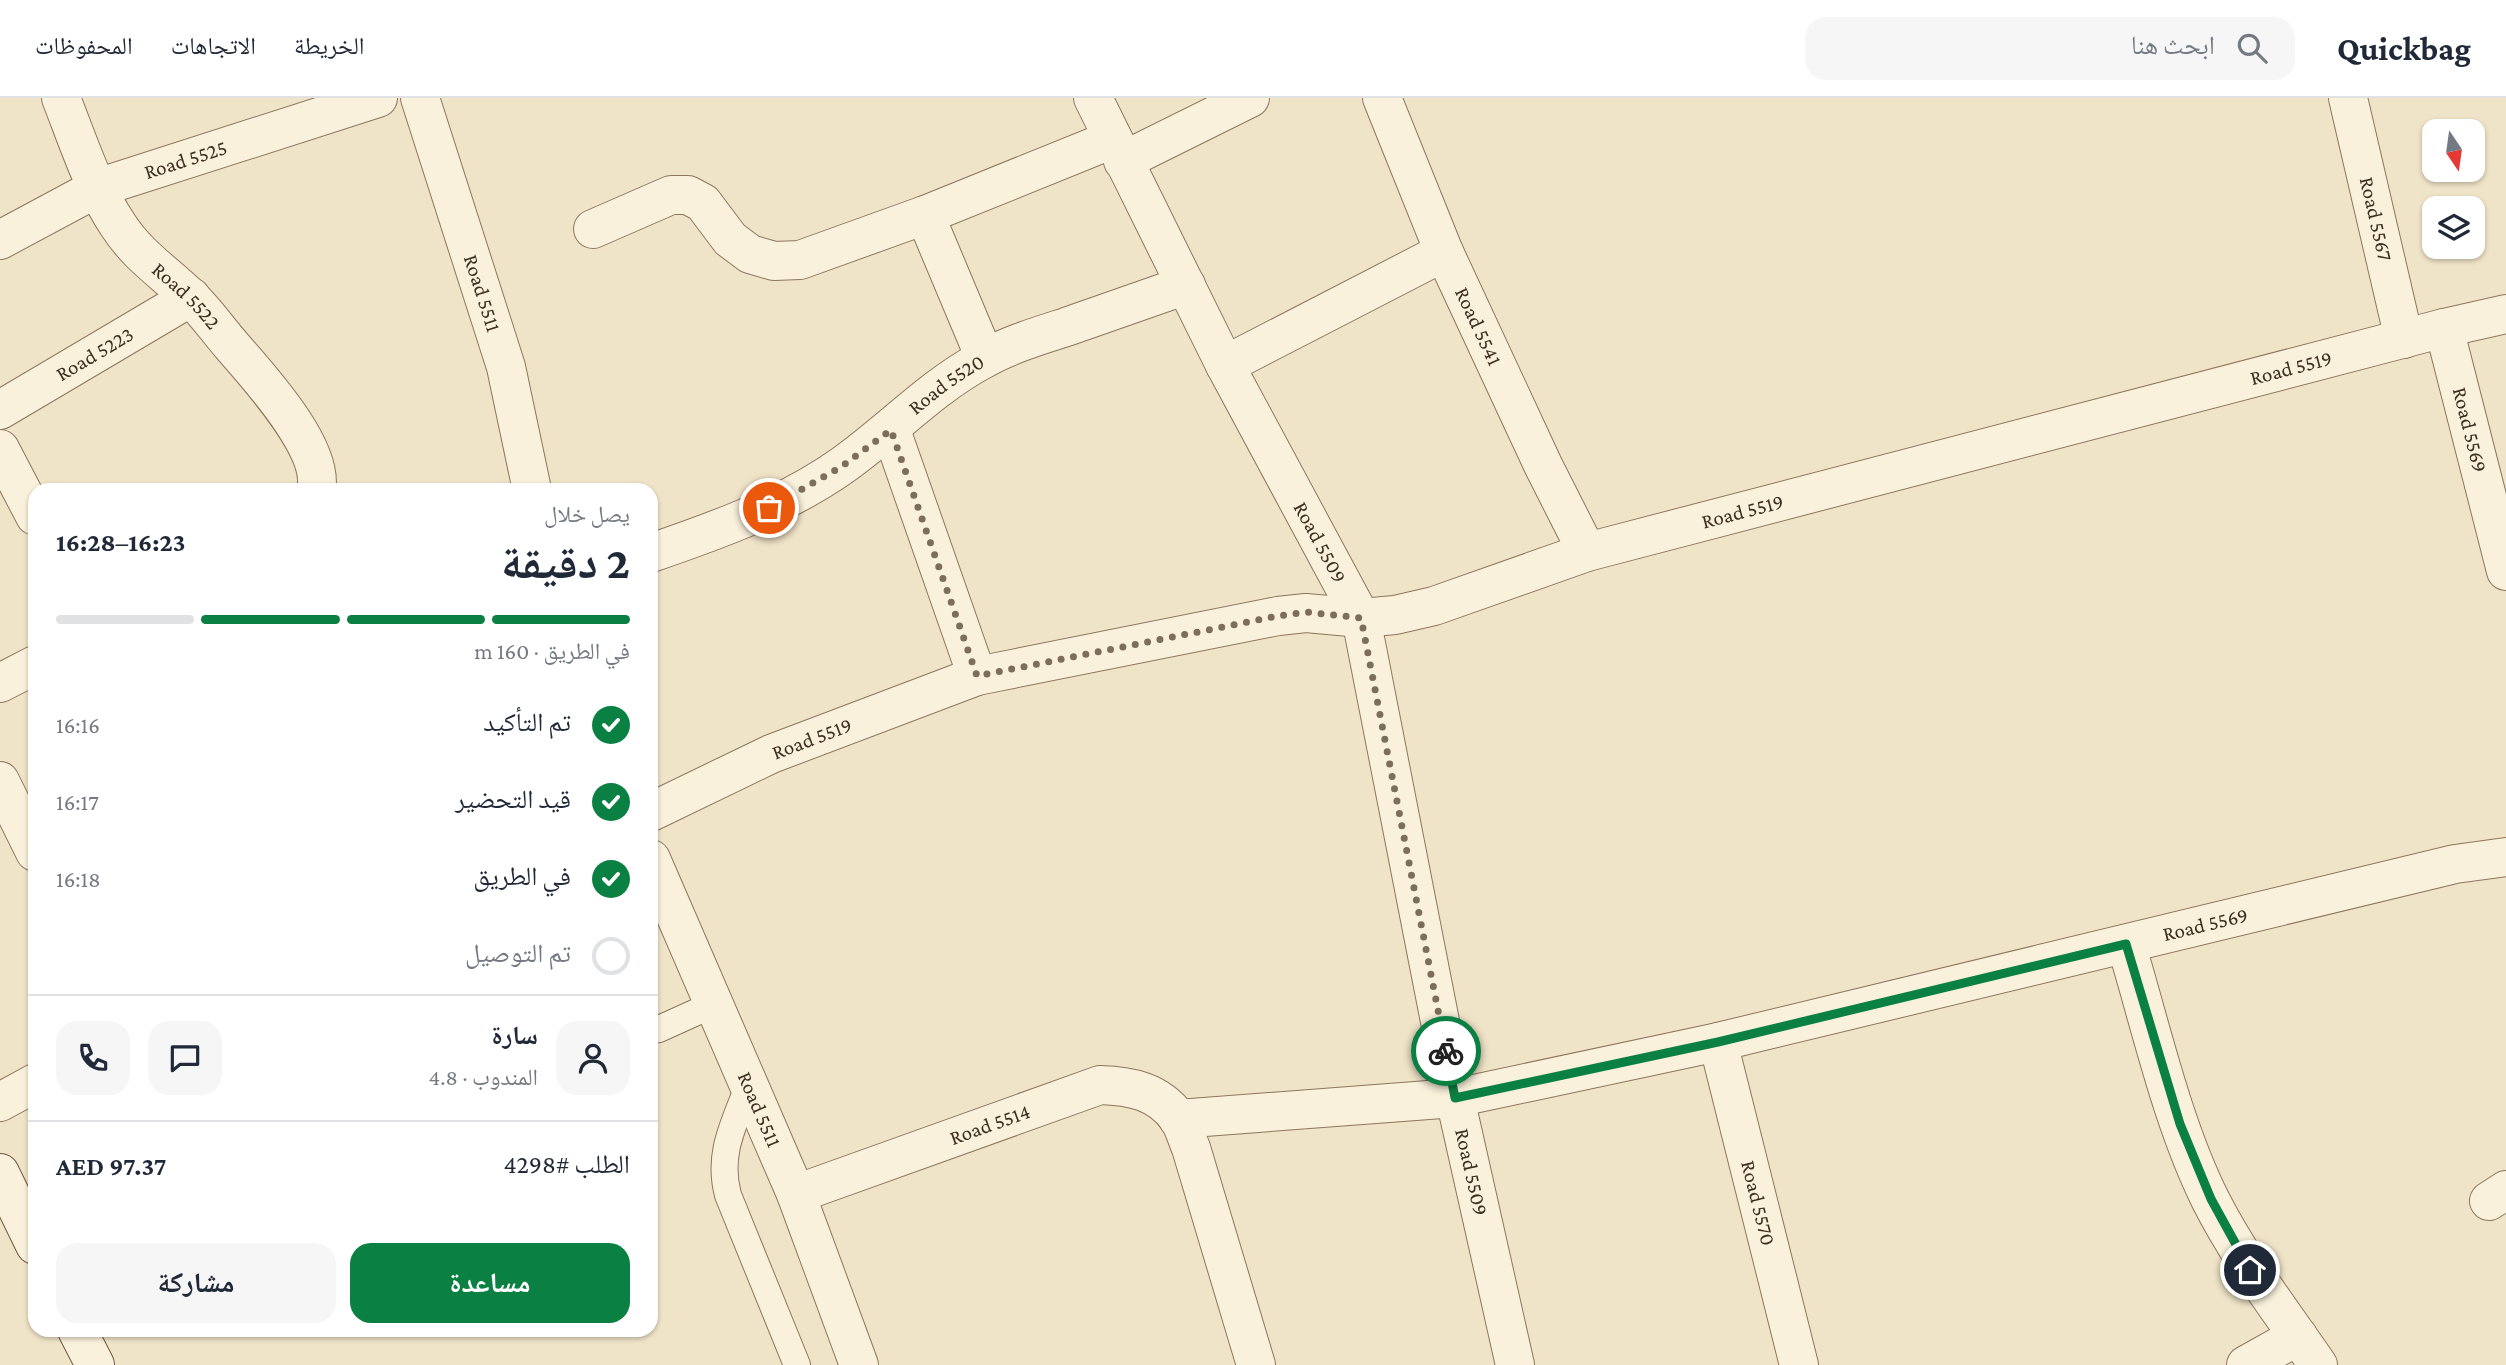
<!DOCTYPE html>
<html lang="ar">
<meta charset="utf-8">
<style>
body{margin:0;font-family:"Crimson Pro","Noto Naskh Arabic",serif;background:#f6f6f7;color:#1f2937;direction:rtl;height:100vh;display:flex;flex-direction:column;font-size:26px;white-space:nowrap}
*{box-sizing:border-box;margin:0}
p{font-size:23px;color:#747a83}
.icon{flex:none;width:38px;height:38px;fill:none;stroke:currentColor;stroke-width:2;stroke-linecap:round;stroke-linejoin:round}
.map{position:relative;flex:1;overflow:hidden;direction:ltr}
.side{position:absolute;left:28px;top:385px;width:630px;height:854px;display:flex;flex-direction:column;background:#fff;border-radius:21px;box-shadow:0 2px 5px #0004;direction:rtl}
.side>*{flex:none}
.needle{width:46px;rotate:167deg}
.fabs{position:absolute;left:2422px;top:21px;display:grid;gap:14px}
.fabs a{display:grid;place-items:center;width:63px;height:63px;border-radius:14px;background:#fff;box-shadow:0 2px 5px #0004;font-size:35px}
.pin{position:absolute;display:grid;place-items:center;width:60px;height:60px;color:#fff;margin:-30px;border:4px solid #fff;border-radius:50%;box-shadow:0 2px 7px #0007}
.courier{position:absolute;display:grid;place-items:center;width:70px;height:70px;margin:-35px;border:5px solid #0b8043;border-radius:50%;background:#fff;color:#222;box-shadow:0 2px 9px #0007}
.headline em{font-style:normal;font-weight:700}
.headline div{display:flex;flex-direction:column-reverse}
.headline{display:flex;align-items:center;justify-content:space-between;height:119px;padding:0 28px}
h1{font-size:46px;font-weight:700;line-height:52px}
.bar{display:grid;grid-template-columns:repeat(4,1fr);gap:10px 7px;align-content:center;height:84px;padding:0 28px}
.bar i{height:9px;border-radius:5px;background:#e0e1e3}
.bar .selected{background:#0b8043}
.bar p{grid-column:span 4}
.line{display:flex;align-items:center;gap:18px;padding:0 28px;border-top:2px solid #e0e1e3}
.line div{flex:1}
.round{display:grid;place-items:center;flex:none;width:74px;height:74px;border-radius:21px;background:#f6f6f7}
ol{padding:0 28px;list-style:none}
li{display:flex;align-items:center;gap:21px;height:77px}
li p{margin-inline-start:auto}
li .icon{padding:7px;border-radius:50%;background:#0b8043;color:#fff;stroke-width:4}
li:last-child{color:#747a83}
li i{width:38px;height:38px;border:4px solid #e0e1e3;border-radius:50%}
.primary-button{display:flex;gap:14px;margin-top:auto;padding:14px 28px}
.primary-button a{flex:1;height:80px;border-radius:21px;background:#0b8043;color:#fff;font-size:28px;font-weight:700;line-height:80px;text-align:center}
.primary-button a+a{background:#f6f6f7;color:#1f2937}
header{display:flex;align-items:center;gap:42px;box-sizing:border-box;height:98px;padding:0 35px;background:#fff;border-bottom:2px solid #e0e1e3}
header strong{font-size:33px}
nav{display:flex;gap:38px;margin-inline-start:auto;font-size:24px}
.search{width:490px;height:63px;background:#f6f6f7;display:flex;align-items:center;gap:18px;box-sizing:border-box;padding:0 24px;border-radius:21px;color:#747a83;font-size:26px}
.map>svg:first-child{display:block}
.lines{fill:none;stroke-linecap:round;stroke-linejoin:round}
.lane-casing{stroke:#8d765c;stroke-width:28}
.street-casing{stroke:#8d765c;stroke-width:40}
.secondary-casing{stroke:#6f573f;stroke-width:40}
.lane{stroke:#faf1dc;stroke-width:26}
.street{stroke:#faf1dc;stroke-width:38}
.secondary{stroke:#faf1dc;stroke-width:38}
.done{stroke:#7c6e5b;stroke-width:7;stroke-dasharray:0 12.6}
.route{stroke:#0b8043;stroke-width:9}
.labels{text-anchor:middle;stroke-width:7;stroke-linejoin:round;paint-order:stroke}
.street-label{font-size:21px;fill:#3d2e20;stroke:#f7eed8}
</style>
<header>
<strong>Quickbag</strong>
<div class="search"><svg class="icon" aria-label="search" viewBox="0 0 24 24"><circle cx="10" cy="10" r="6"/><path d="M15 15l6 6"/></svg>ابحث هنا</div>
<nav><a>الخريطة</a><a>الاتجاهات</a><a>المحفوظات</a></nav>
</header>
<div class="map">
<svg width="2506" height="1267" viewBox="0 0 2506 1267">
<rect width="100%" height="100%" fill="#f0e4c8"/>
<g class="lines">
<g class="lane-casing">
<path id="lane" d="M 651,932 L 659,931 L 712,907
M 748,989 C 734,1026 717,1056 728,1097 L 797,1267"/>
</g>
<g class="street-casing">
<g id="street">
<path id="s1" d="M 61,0 C 78,43 92,88 118,127 C 138,158 164,174 190,199 C 205,213 218,232 232,248 C 257,277 326,351 316,392"/>
<path id="s2" d="M 420,0 L 506,269 L 532,392"/>
<path id="s3" d="M 1093,0 L 1225,267 L 1361,520 L 1455,1000 L 1515,1267"/>
<path id="s4" d="M 1382,0 L 1444,154 L 1543,367 L 1587,454"/>
<path id="s5" d="M 2348,0 L 2404,241"/>
<path d="M 1123,63 L 1250,0"/>
<path d="M 925,117 L 985,260"/>
<path d="M 593,131 L 671,97 L 688,97 L 703,105 L 730,141 L 750,156 L 774,163 L 800,162 L 925,117 L 1113,41"/>
<path id="s6" d="M 0,142 L 97,90 L 378,0"/>
<path id="s7" d="M 2444,230 L 2506,473"/>
<path d="M 1225,267 L 1444,154"/>
<path id="s8" d="M 0,312 L 191,199"/>
<path d="M 891,332 L 977,578"/>
<path d="M 0,351 L 35,418"/>
<path id="s9" d="M 651,455 C 718,432 785,408 843,367 C 891,333 930,290 982,262 C 1008,247 1038,238 1066,229 C 1106,215 1146,201 1186,187"/>
<path d="M 0,585 L 35,567"/>
<path d="M 0,683 L 35,754"/>
<path id="s10" d="M 651,714 L 771,656 L 977,578 L 1278,518 L 1306,515 L 1361,520 L 1395,517 L 1434,508 L 1587,454 L 2444,230 L 2506,216"/>
<path id="s11" d="M 651,761 L 796,1096 L 859,1267"/>
<path d="M 2126,846 C 2151,929 2172,1025 2211,1103 C 2241,1162 2281,1213 2318,1267"/>
<path id="s12" d="M 1718,944 L 1799,1267"/>
<path d="M 0,1004 L 35,985"/>
<path id="s13" d="M 1178,1021 L 1455,1000 L 1718,944 L 2455,766 L 2506,759"/>
<path id="s14" d="M 796,1096 L 1100,987 C 1131,988 1158,993 1178,1020 C 1184,1029 1187,1041 1191,1050 L 1256,1267"/>
<path d="M 2489,1103 L 2506,1092"/>
<path d="M 2246,1267 L 2298,1238"/>
</g>
</g>
<g class="secondary-casing">
<path id="secondary" d="M 0,1075 L 35,1147
M 77,1232 L 95,1267"/>
</g>
<use href="#lane" class="lane"/>
<use href="#street" class="street"/>
<use href="#secondary" class="secondary"/>
</g>
<g class="lines">
<path class="done" d="M 769,410 L 841,369 L 891,332 L 977,578 L 1278,518 L 1306,514 L 1361,520 L 1446,953"/>
<path class="route" d="M 1446,953 L 1455,1000 L 1718,944 L 2126,846 L 2180,1026 L 2211,1101 L 2250,1172"/>
</g>
<g class="labels">
<g class="street-label">
<text dy="7" stroke="none"><textPath href="#s6" startOffset="203">Road 5525</textPath></text>
<text dy="7" stroke="none"><textPath href="#s5" startOffset="124">Road 5567</textPath></text>
<text dy="7" stroke="none"><textPath href="#s2" startOffset="205">Road 5511</textPath></text>
<text dy="7" stroke="none"><textPath href="#s1" startOffset="238">Road 5522</textPath></text>
<text dy="7" stroke="none"><textPath href="#s4" startOffset="248">Road 5541</textPath></text>
<text dy="7" stroke="none"><textPath href="#s8" startOffset="110">Road 5223</textPath></text>
<text dy="7" stroke="none"><textPath href="#s10" startOffset="1708">Road 5519</textPath></text>
<text dy="7" stroke="none"><textPath href="#s9" startOffset="343">Road 5520</textPath></text>
<text dy="7" stroke="none"><textPath href="#s7" startOffset="105">Road 5569</textPath></text>
<text dy="7" stroke="none"><textPath href="#s10" startOffset="1141">Road 5519</textPath></text>
<text dy="7" stroke="none"><textPath href="#s3" startOffset="499">Road 5509</textPath></text>
<text dy="7" stroke="none"><textPath href="#s10" startOffset="177">Road 5519</textPath></text>
<text dy="7" stroke="none"><textPath href="#s13" startOffset="1048">Road 5569</textPath></text>
<text dy="7" stroke="none"><textPath href="#s11" startOffset="273">Road 5511</textPath></text>
<text dy="7" stroke="none"><textPath href="#s14" startOffset="206">Road 5514</textPath></text>
<text dy="7" stroke="none"><textPath href="#s3" startOffset="1150">Road 5509</textPath></text>
<text dy="7" stroke="none"><textPath href="#s12" startOffset="166">Road 5570</textPath></text>
</g>
</g>
</svg>
<div class="fabs">
<a><svg class="needle" viewBox="-14 -14 28 28"><path d="M0-13l5 13h-10z" fill="#e53935"/><path d="M0 13l5-13h-10z" fill="#747a83"/></svg></a>
<a><svg class="icon" aria-label="layers" viewBox="0 0 24 24"><path d="M12 4l9 5-9 5-9-5zM3 14l9 5 9-5"/></svg></a>
</div>
<div class="pin" style="left:769px;top:410px;background:#ea580c"><svg class="icon" aria-label="bag" viewBox="0 0 24 24"><path d="M5 8h14l-1 12H6zM9 8a3 3 0 0 1 6 0"/></svg></div>
<div class="pin" style="left:2250px;top:1172px;background:#1f2937"><svg class="icon" aria-label="home" viewBox="0 0 24 24"><path d="M3 11l9-7 9 7M6 9v11h12V9"/></svg></div>
<div class="courier" style="left:1446px;top:953px"><svg class="icon" aria-label="bike" viewBox="0 0 24 24"><circle cx="6" cy="16" r="4"/><circle cx="18" cy="16" r="4"/><path d="M6 16l4-8h5l3 8M10 8l3 8H6M13 5h3"/></svg></div>
<section class="side">
<div class="headline"><div><h1>2 دقيقة</h1><p>يصل خلال</p></div><em>16:23–16:28</em></div>
<div class="bar"><i class="selected"></i><i class="selected"></i><i class="selected"></i><i></i><p>في الطريق · 160 m</p></div>
<ol>
<li><svg class="icon" aria-label="check" viewBox="0 0 24 24"><path d="M5 12l5 5 9-10"/></svg>تم التأكيد<p>16:16</p></li>
<li><svg class="icon" aria-label="check" viewBox="0 0 24 24"><path d="M5 12l5 5 9-10"/></svg>قيد التحضير<p>16:17</p></li>
<li><svg class="icon" aria-label="check" viewBox="0 0 24 24"><path d="M5 12l5 5 9-10"/></svg>في الطريق<p>16:18</p></li>
<li><i></i>تم التوصيل</li>
</ol>
<div class="line" style="height:126px"><a class="round"><svg class="icon" aria-label="person" viewBox="0 0 24 24"><circle cx="12" cy="8" r="4"/><path d="M4 21q1-7 8-7t8 7"/></svg></a><div><b>سارة</b><p>المندوب · 4.8</p></div><a class="round"><svg class="icon" aria-label="chat" viewBox="0 0 24 24"><path d="M4 5h16v11H9l-5 4z"/></svg></a><a class="round"><svg class="icon" aria-label="phone" viewBox="0 0 24 24"><path d="M5 4h4l2 5-3 2q2 4 5 5l2-3 5 2v4C11 20 4 13 5 4z"/></svg></a></div>
<div class="line" style="height:91px"><div>الطلب #4298</div><b>AED 97.37</b></div>
<div class="primary-button"><a>مساعدة</a><a>مشاركة</a></div>
</section>
</div>
